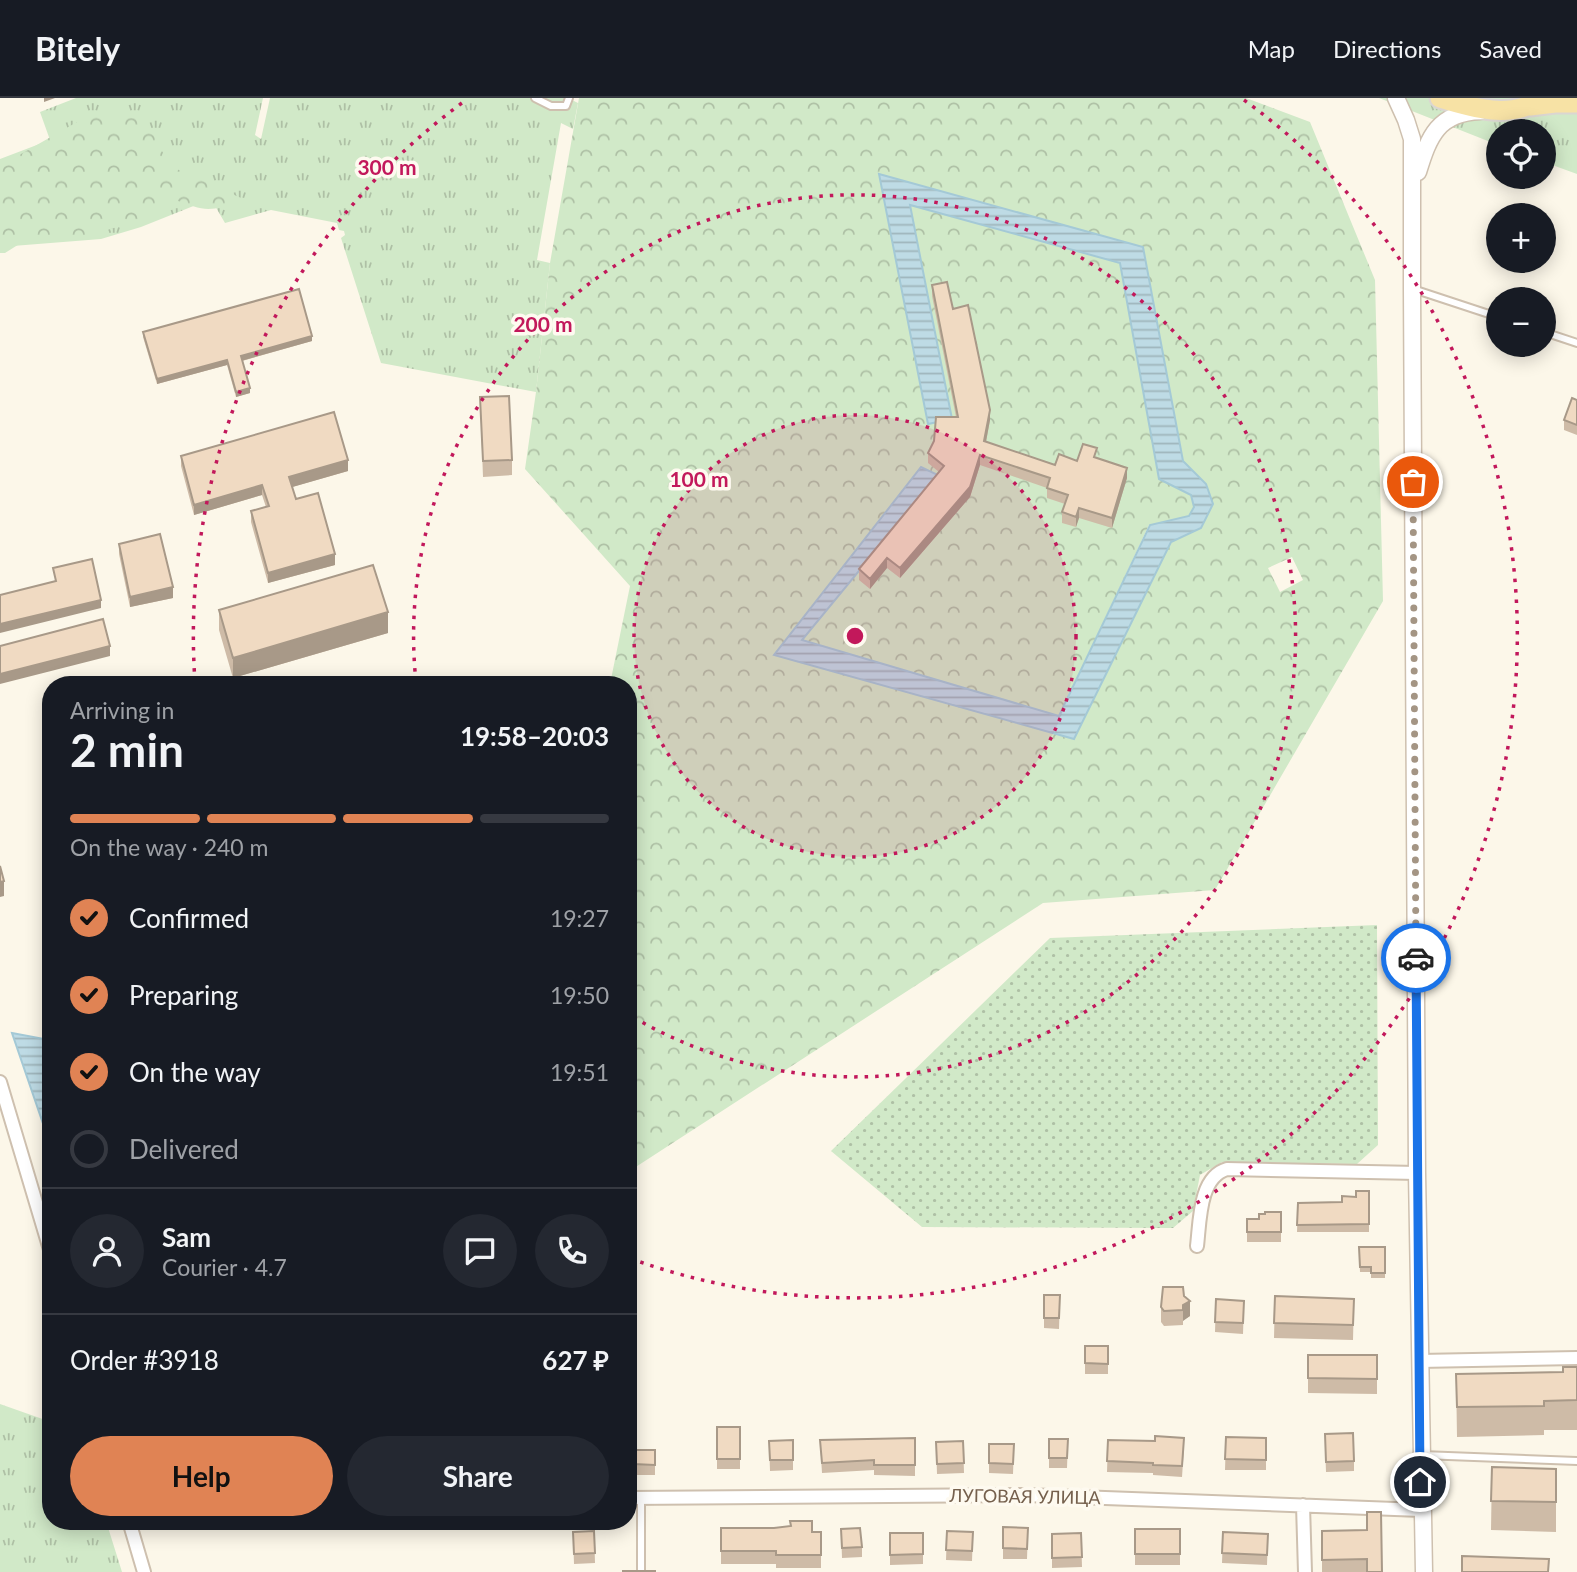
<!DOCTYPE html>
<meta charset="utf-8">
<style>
body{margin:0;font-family:Lato,sans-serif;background:#242831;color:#f1f3f6;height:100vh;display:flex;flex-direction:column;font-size:26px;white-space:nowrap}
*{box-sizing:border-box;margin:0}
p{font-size:23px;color:#9ea1a6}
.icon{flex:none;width:38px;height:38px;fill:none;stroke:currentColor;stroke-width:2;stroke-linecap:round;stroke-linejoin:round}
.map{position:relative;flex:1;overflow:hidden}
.side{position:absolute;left:42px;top:578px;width:595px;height:854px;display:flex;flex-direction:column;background:#171b24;border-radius:28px;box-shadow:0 4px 18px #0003}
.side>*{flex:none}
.controls{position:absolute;left:1486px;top:21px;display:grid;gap:14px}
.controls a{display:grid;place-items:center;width:70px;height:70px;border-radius:50%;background:#171b24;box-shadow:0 4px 18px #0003;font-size:35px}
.pin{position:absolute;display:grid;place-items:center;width:60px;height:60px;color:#fff;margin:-30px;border:4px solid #fff;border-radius:50%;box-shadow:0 2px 7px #0007}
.courier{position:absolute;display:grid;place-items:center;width:70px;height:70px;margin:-35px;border:5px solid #1a73e8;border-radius:50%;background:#fff;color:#222;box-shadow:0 2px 9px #0007}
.overview em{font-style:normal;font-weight:700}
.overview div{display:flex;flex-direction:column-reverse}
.overview{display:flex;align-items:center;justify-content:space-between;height:119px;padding:0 28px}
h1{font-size:46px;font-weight:700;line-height:52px}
.bar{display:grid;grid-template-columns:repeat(4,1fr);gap:10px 7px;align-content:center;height:84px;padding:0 28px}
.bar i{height:9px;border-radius:5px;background:#363941}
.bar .current{background:#e08354}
.bar p{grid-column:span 4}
.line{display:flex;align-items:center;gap:18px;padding:0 28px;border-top:2px solid #363941}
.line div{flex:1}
.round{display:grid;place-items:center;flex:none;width:74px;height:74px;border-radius:37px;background:#242831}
ol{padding:0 28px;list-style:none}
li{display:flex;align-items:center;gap:21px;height:77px}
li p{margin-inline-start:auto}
li .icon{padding:7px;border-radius:50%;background:#e08354;color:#111;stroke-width:4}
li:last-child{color:#9ea1a6}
li i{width:38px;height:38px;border:4px solid #363941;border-radius:50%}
.action{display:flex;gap:14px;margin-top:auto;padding:14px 28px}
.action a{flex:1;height:80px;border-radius:42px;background:#e08354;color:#111;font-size:28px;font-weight:700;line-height:80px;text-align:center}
.action a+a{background:#242831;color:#f1f3f6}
header{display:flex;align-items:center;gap:42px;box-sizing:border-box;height:98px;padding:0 35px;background:#171b24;border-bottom:2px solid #363941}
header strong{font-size:33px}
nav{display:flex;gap:38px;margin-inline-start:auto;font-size:24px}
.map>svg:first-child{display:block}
.grass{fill:url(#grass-tufts)}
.forest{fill:url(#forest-crowns);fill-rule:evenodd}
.garden{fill:url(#garden-dots)}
.water{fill:url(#water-rules);stroke:#a4c9d6;stroke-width:2}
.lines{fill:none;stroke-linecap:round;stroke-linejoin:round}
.service-casing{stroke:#cec0af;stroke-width:10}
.minor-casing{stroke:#cec0af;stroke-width:16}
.tertiary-casing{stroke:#cec0af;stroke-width:19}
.primary-casing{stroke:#dbd6d1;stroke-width:23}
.service{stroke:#fff;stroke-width:6}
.minor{stroke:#fff;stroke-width:12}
.tertiary{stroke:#fff;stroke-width:16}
.primary{stroke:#f7e2a5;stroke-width:19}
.wall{fill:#cebba7}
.shaded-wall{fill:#a89988}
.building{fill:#f0dac2;stroke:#a89988;stroke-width:2}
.done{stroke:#a49584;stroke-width:7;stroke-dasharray:0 12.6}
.route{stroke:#1a73e8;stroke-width:9}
.ring{fill:none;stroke:#c2185b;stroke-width:3.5;stroke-dasharray:3.5 7}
.labels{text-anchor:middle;stroke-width:7;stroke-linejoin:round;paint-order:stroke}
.street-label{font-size:18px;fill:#75604d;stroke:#fefaf0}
.centre{fill:#c2185b;stroke:#fefaf0;stroke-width:3.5}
.ring-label{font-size:21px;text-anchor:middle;font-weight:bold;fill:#c2185b;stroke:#fefaf0;stroke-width:7;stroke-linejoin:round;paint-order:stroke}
</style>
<header>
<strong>Bitely</strong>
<nav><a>Map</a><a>Directions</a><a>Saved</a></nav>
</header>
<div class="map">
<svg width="1577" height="1474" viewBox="0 0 1577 1474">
<defs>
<pattern id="grass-tufts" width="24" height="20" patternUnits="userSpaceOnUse" patternTransform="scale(1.75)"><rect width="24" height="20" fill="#d1e9c8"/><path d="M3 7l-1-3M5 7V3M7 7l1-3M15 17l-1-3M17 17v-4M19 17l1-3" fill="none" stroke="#aec0a5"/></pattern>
<pattern id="forest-crowns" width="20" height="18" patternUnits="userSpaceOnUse" patternTransform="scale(1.75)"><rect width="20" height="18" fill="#d1e9c8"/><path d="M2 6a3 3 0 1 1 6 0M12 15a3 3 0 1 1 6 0" fill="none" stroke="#aec0a5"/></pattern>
<pattern id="garden-dots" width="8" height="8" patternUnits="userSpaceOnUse" patternTransform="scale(1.75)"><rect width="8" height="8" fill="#d1e9c8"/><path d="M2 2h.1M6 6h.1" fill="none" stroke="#aec0a5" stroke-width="1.8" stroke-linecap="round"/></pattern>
<pattern id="water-rules" width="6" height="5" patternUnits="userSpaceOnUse" patternTransform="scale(1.75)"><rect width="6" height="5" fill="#bedbe5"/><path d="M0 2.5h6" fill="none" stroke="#9fb5bc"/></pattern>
</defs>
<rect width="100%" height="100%" fill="#fcf7e9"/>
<path class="grass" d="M 76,0 L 263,0 L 255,37 L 261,41 L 270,0 L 568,0 L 578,5 L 573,31 L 561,25 L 537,162 L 550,165 L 536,294 L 381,265 L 341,140 L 345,137 L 344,133 L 339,132 L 337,125 L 271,112 L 225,125 L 211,101 L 141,129 L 101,141 L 0,149 L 0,61 L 50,42 L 40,14 Z
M 1379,0 L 1577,0 L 1577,76 L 1544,64 L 1544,33 L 1498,33 L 1498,47 Z
M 0,1306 L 51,1324 L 51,1423 L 106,1423 L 122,1474 L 0,1474 Z"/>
<path class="forest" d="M 579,0 L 1246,0 L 1310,24 L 1375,182 L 1383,503 L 1215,792 L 1043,805 L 628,1074 L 628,586 L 610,586 L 630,488 L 525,371 L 536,294 L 550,165 ZM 879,76 L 1143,149 L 1183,363 L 1206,386 L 1201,430 L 1171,443 L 1074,641 L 774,557 L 922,369 L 937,377 L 802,542 L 1059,618 L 1149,427 L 1189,418 L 1194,409 L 1191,397 L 1159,381 L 1120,165 L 910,107 L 952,321 ZM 1292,459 L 1303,482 L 1280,494 L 1268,470 Z
M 91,16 L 145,21 L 170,68 L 241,100 C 210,116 205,113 173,101 L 139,123 L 86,138 L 32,138 L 5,155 L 0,155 L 0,68 Z"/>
<path class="garden" d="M 1377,827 L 1378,1047 L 1357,1066 L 1222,1064 L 1200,1077 L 1193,1113 L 1173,1130 L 922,1129 L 831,1053 L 1050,840 Z"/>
<path class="water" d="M 879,76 L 1143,149 L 1183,363 L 1206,386 L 1213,406 L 1201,430 L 1171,444 L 1074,641 L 774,557 L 921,369 L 938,377 L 802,542 L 1059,618 L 1150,427 L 1189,418 L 1194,409 L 1191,397 L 1159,381 L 1120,165 L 910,107 L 952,321 L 928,326 Z
M 12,935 L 49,942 L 51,940 L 51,1049 Z"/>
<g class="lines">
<g class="service-casing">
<path id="service" d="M 535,0 L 551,8 L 566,8 L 569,0
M 1413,191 L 1498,219
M 1544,234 L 1577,245
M 1422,1357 L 1577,1363
M 641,1399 L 641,1474"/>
</g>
<g class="minor-casing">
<path id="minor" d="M 0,984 L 51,1155
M 1197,1148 C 1200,1123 1199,1079 1227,1071 L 1417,1075
M 1419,1263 L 1577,1260
M 628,1400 L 1025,1397 L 1421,1412
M 1303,1407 L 1305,1474
M 129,1423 L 144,1474"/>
</g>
<g class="tertiary-casing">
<path id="tertiary" d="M 1396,0 L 1406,22 L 1412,41 L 1412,191 L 1417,1075 L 1424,1474
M 1418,74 C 1429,38 1438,15 1480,13"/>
</g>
<g class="primary-casing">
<path id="primary" d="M 1440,0 C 1472,10 1513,22 1542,0
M 1530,8 L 1555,5 L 1577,5"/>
</g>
<use href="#service" class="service"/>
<use href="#minor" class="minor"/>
<use href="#tertiary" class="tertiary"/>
<use href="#primary" class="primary"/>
</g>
<path class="wall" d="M 932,187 L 953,211 L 990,322 L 986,344 L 1055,367 L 1097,360 L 1127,380 L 1112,430 L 1079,420 L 1076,429 L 1062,425 L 1062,414 L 1065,406 L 1047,400 L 1047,390 L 980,367 L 970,399 L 900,480 L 887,470 L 870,491 L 859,482 L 859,471 L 939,374 L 928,365 L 928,355 L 956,319 L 932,198 Z
M 143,234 L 312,243 L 242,263 L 250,295 L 236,299 L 227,267 L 157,286 L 143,239 Z
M 480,299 L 512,362 L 512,377 L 483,379 Z
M 1577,302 L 1577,337 L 1564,332 L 1564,322 Z
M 181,358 L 348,373 L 292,389 L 296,401 L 335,467 L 268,485 L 251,424 L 251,413 L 266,409 L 262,397 L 194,417 L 181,368 Z
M 119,446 L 173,500 L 130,509 L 119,456 Z
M 219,512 L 388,535 L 233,580 L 219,532 Z
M 1369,1093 L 1369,1134 L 1297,1134 L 1298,1105 L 1342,1104 Z
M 1281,1114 L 1281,1144 L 1247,1144 L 1247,1121 L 1259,1121 L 1265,1116 Z
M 1359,1149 L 1385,1149 L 1385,1180 L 1371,1180 L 1371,1174 L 1360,1174 Z
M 1044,1197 L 1060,1197 L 1059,1231 L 1044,1230 Z
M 1184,1198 L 1190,1218 L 1183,1222 L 1183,1227 L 1164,1228 L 1161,1224 L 1161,1209 Z
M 1275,1198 L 1354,1201 L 1353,1242 L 1274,1240 Z
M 1216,1201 L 1244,1203 L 1243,1236 L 1215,1234 Z
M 1085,1248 L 1108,1248 L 1108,1276 L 1085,1276 Z
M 1308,1257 L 1377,1257 L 1377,1296 L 1308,1295 Z
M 1577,1269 L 1577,1332 L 1544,1332 L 1544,1337 L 1457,1339 L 1456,1276 L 1563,1274 Z
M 717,1329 L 740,1329 L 740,1371 L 717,1371 Z
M 1226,1339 L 1266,1340 L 1266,1372 L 1225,1372 Z
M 915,1340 L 915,1378 L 874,1377 L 874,1372 L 822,1375 L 820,1342 Z
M 1049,1341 L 1068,1341 L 1067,1370 L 1049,1370 Z
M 793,1342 L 793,1372 L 770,1373 L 769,1343 Z
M 1108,1342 L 1184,1350 L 1182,1379 L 1153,1377 L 1153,1375 L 1107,1374 Z
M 963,1343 L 964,1375 L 937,1376 L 936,1344 Z
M 989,1346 L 1014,1346 L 1013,1376 L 989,1375 Z
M 1325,1346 L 1354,1363 L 1354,1373 L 1326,1374 Z
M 634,1352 L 655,1352 L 655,1377 L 633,1377 Z
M 1492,1369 L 1556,1371 L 1556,1434 L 1491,1432 Z
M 1003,1429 L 1028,1430 L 1027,1461 L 1003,1461 Z
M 721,1430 L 821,1434 L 821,1470 L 776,1470 L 776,1466 L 721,1466 Z
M 841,1431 L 862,1449 L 862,1459 L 842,1460 Z
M 1135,1431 L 1180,1431 L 1180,1467 L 1135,1467 Z
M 1367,1432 L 1382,1474 L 1322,1474 L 1322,1433 Z
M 594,1433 L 595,1465 L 574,1466 L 573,1434 Z
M 947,1433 L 973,1434 L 972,1463 L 946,1462 Z
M 1223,1434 L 1268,1436 L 1267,1467 L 1222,1465 Z
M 890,1435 L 923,1435 L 923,1466 L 890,1467 Z
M 1081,1435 L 1082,1469 L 1052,1470 L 1052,1436 Z"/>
<path class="shaded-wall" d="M 44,0 L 55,0 L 44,4 Z
M 312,238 L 312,243 L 241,263 L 241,258 Z
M 227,262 L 227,267 L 157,286 L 157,281 Z
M 250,290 L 250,295 L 236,299 L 236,294 Z
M 990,312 L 990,322 L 984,354 L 984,343 Z
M 980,357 L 980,367 L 970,399 L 900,480 L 900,470 Z
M 348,362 L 348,373 L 289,390 L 289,379 Z
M 1127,370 L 1127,380 L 1112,430 L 1112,420 Z
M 262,387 L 262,397 L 194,417 L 194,407 Z
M 1079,410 L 1079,420 L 1076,429 L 1076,419 Z
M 335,456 L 335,467 L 268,485 L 268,475 Z
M 887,460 L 887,470 L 870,491 L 870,481 Z
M 173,489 L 173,500 L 130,509 L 130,499 Z
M 101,502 L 101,510 L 0,535 L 0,526 Z
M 388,514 L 388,535 L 233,580 L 233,560 Z
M 110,548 L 110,558 L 0,586 L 0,576 Z
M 4,783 L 4,798 L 0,799 L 0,784 Z
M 1190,1203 L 1190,1218 L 1183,1223 L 1183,1207 Z"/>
<path class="building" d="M 947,184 L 953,211 L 968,207 L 990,312 L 984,343 L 1055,367 L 1059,356 L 1077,363 L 1083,346 L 1097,350 L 1094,359 L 1127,370 L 1112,420 L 1079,410 L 1076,419 L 1062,414 L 1068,397 L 1047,390 L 1050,380 L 980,357 L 970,389 L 900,470 L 887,460 L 870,481 L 859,471 L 944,368 L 928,355 L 934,343 L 936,319 L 958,319 L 932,187 Z
M 299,191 L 312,238 L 241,258 L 250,290 L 236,294 L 227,262 L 157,281 L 143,234 Z
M 509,298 L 512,362 L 483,363 L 480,299 Z
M 1572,300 L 1577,302 L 1577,327 L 1564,322 Z
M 334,314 L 348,362 L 289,379 L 296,401 L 318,395 L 335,456 L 268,475 L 251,413 L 269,408 L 262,387 L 194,407 L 181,358 Z
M 160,436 L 173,489 L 130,499 L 119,446 Z
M 92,461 L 101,502 L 0,526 L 0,497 L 56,483 L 53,470 Z
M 373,467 L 388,514 L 233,560 L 219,512 Z
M 103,521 L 110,548 L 0,576 L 0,548 Z
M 0,768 L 4,783 L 0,784 Z
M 1356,1093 L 1369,1093 L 1369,1126 L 1297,1127 L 1298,1105 L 1342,1104 L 1342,1098 L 1356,1099 Z
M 1265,1114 L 1281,1114 L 1281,1134 L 1247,1134 L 1247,1121 L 1259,1121 L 1259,1116 L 1265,1116 Z
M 1359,1149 L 1385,1149 L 1385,1175 L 1371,1175 L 1371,1169 L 1360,1169 Z
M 1163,1189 L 1183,1189 L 1184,1198 L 1190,1203 L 1183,1207 L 1183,1212 L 1164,1213 L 1161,1209 Z
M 1044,1197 L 1060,1197 L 1059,1220 L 1044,1220 Z
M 1275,1198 L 1354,1201 L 1353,1227 L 1274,1225 Z
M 1216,1201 L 1244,1203 L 1243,1225 L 1215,1224 Z
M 1085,1248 L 1108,1248 L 1108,1266 L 1085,1265 Z
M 1308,1257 L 1377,1257 L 1377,1281 L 1308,1280 Z
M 1563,1269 L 1577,1269 L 1577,1302 L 1544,1303 L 1544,1308 L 1457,1309 L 1456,1276 L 1563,1274 Z
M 717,1329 L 740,1329 L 740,1361 L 717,1361 Z
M 1353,1335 L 1354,1363 L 1326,1364 L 1325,1336 Z
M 1155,1338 L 1184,1340 L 1182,1368 L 1153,1367 L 1153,1365 L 1107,1363 L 1108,1342 L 1155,1343 Z
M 1226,1339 L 1266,1340 L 1266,1362 L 1225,1361 Z
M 915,1340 L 915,1367 L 874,1367 L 874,1362 L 822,1365 L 820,1342 Z
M 1049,1341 L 1068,1341 L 1067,1360 L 1049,1360 Z
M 793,1342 L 793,1362 L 770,1362 L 769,1343 Z
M 963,1343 L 964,1365 L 937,1366 L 936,1344 Z
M 989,1346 L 1014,1346 L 1013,1366 L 989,1365 Z
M 634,1352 L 655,1352 L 655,1367 L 633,1366 Z
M 1492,1369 L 1556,1371 L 1556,1404 L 1491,1403 Z
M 1367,1414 L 1381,1414 L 1382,1474 L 1367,1474 L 1367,1461 L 1322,1462 L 1322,1433 L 1367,1432 Z
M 790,1423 L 812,1423 L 812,1434 L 821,1434 L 821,1457 L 776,1457 L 776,1453 L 721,1453 L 721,1430 L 774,1430 L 791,1428 Z
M 1003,1429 L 1028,1430 L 1027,1451 L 1003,1450 Z
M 860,1430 L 862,1449 L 842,1450 L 841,1431 Z
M 1135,1431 L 1180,1431 L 1180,1456 L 1135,1456 Z
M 594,1433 L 595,1455 L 574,1456 L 573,1434 Z
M 947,1433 L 973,1434 L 972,1453 L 946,1452 Z
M 1223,1434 L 1268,1436 L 1267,1457 L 1222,1455 Z
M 890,1435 L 923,1435 L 923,1456 L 890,1457 Z
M 1081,1435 L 1082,1459 L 1052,1460 L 1052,1436 Z
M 1462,1458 L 1549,1461 L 1548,1474 L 1462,1474 Z
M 623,1473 L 655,1473 L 655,1474 L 623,1474 Z"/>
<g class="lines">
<path class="done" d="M 1413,384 L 1416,860"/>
<path class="route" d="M 1416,860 L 1420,1384"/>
</g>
<circle cx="855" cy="538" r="221" fill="#c2185b" fill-opacity=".12"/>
<g class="ring">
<circle cx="855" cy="538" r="221"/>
<path d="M416 584A441 441 0 1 1 631 918"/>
<path d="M195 584A662 662 0 0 1 466 2M1244 2A662 662 0 0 1 629 1160"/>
</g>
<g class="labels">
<g class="street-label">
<text transform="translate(1025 1399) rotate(1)" y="6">ЛУГОВАЯ УЛИЦА</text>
</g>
</g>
<circle cx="855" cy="538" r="10" class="centre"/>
<g class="ring-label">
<text x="387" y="77">300 m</text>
<text x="543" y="234">200 m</text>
<text x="699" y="389">100 m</text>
</g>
</svg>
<div class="controls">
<a><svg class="icon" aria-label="locate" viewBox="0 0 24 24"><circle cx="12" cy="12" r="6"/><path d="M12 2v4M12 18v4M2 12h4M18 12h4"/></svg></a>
<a>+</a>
<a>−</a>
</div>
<div class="pin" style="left:1413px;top:384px;background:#ea580c"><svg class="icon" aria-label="bag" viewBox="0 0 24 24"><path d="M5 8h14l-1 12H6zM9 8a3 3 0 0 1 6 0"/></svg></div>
<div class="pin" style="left:1420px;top:1384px;background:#1f2937"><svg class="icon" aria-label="home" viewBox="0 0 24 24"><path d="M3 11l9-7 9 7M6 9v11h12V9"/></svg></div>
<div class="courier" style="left:1416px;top:860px"><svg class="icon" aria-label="car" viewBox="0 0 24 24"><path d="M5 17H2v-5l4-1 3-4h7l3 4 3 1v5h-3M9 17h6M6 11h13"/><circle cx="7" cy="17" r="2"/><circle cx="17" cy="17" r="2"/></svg></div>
<section class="side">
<div class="overview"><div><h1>2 min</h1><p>Arriving in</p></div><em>19:58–20:03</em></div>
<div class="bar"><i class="current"></i><i class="current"></i><i class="current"></i><i></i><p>On the way · 240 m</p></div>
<ol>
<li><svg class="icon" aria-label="check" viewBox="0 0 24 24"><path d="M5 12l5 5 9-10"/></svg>Confirmed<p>19:27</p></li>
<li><svg class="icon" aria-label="check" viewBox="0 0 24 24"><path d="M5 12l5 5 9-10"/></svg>Preparing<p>19:50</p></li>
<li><svg class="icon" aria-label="check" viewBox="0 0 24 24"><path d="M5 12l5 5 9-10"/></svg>On the way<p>19:51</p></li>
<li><i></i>Delivered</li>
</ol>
<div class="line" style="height:126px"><a class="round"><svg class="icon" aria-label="person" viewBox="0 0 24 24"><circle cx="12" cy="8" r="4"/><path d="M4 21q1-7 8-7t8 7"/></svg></a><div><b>Sam</b><p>Courier · 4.7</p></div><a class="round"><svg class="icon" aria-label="chat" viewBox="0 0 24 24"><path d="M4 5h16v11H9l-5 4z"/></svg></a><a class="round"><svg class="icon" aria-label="phone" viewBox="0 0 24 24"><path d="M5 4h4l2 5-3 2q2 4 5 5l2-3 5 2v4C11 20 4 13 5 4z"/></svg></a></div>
<div class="line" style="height:91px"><div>Order #3918</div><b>627 ₽</b></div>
<div class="action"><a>Help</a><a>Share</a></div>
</section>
</div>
